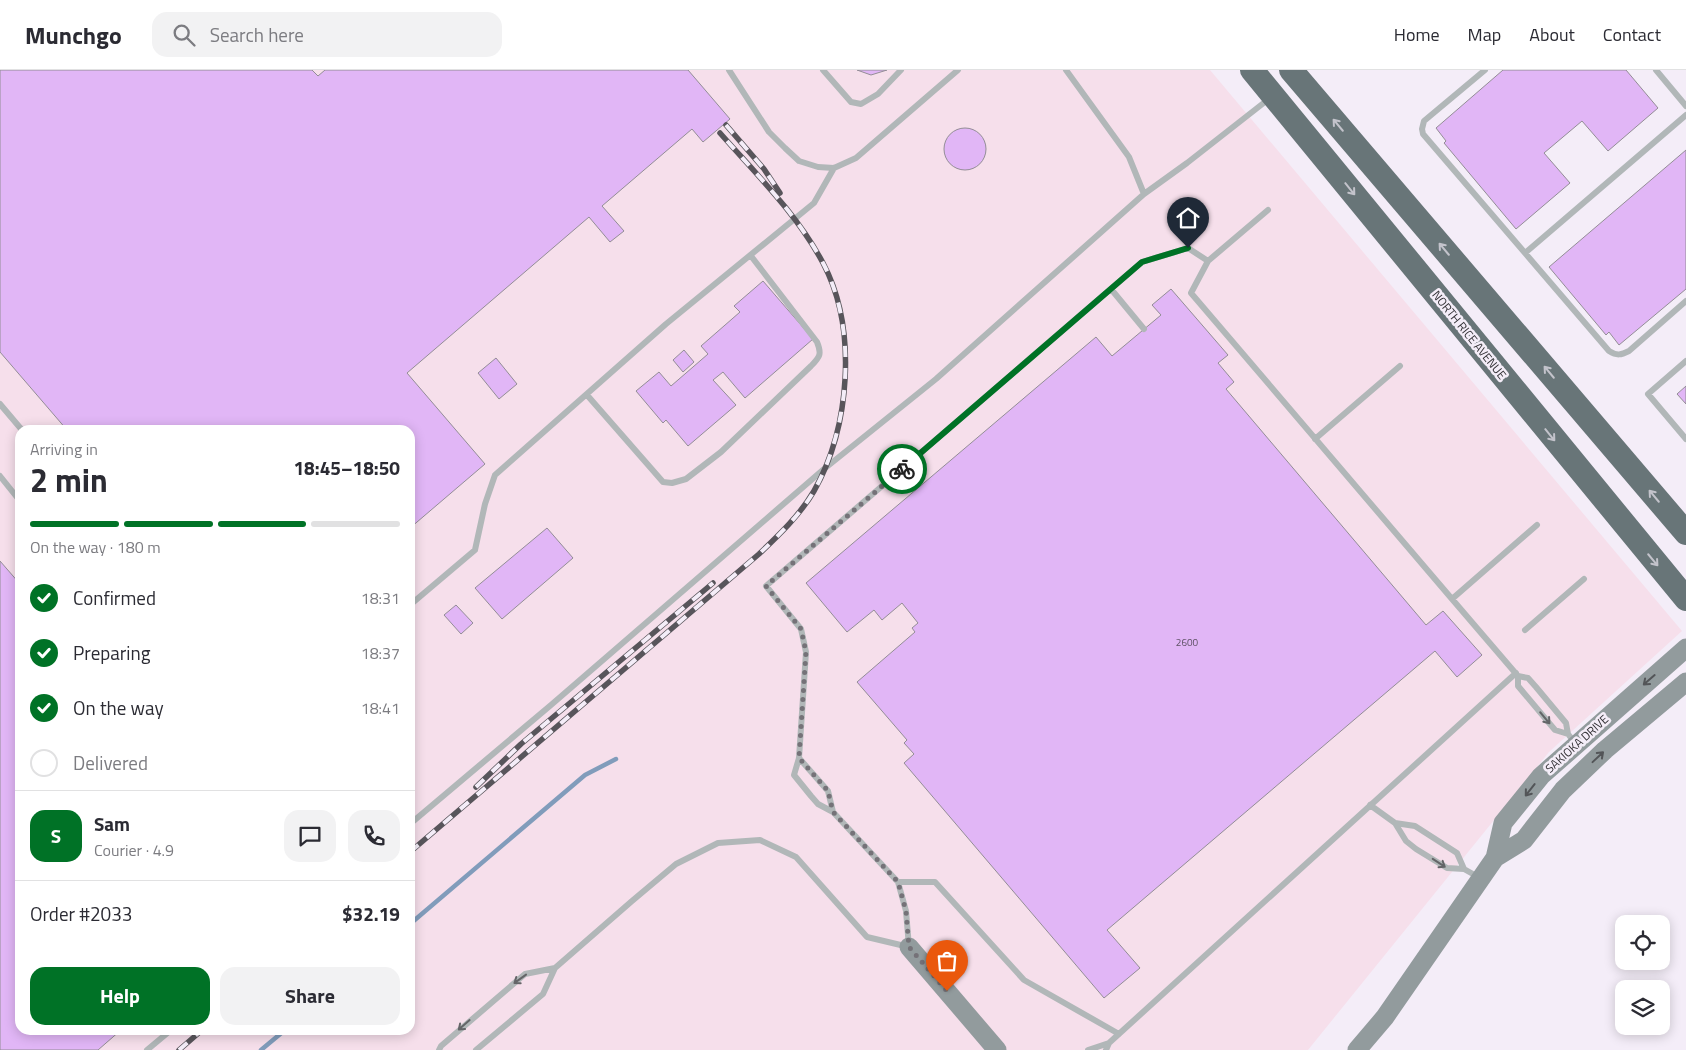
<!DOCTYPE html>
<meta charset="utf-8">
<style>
body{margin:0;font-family:"Titillium Web",sans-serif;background:#f2f2f3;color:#2b2b33;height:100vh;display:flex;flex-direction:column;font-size:19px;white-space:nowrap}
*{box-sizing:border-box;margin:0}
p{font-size:16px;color:#7c7c81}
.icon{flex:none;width:28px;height:28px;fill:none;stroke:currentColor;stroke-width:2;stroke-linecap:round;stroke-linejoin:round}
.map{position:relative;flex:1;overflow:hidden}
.panel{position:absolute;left:15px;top:355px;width:400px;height:610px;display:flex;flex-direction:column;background:#fff;border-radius:15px;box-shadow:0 2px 12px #0003}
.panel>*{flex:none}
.controls{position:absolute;left:1615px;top:845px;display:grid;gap:10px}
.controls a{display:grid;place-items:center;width:55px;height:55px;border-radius:10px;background:#fff;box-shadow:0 2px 12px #0003;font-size:25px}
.pin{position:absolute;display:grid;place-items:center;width:42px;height:42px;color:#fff;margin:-51px -21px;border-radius:50% 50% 50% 0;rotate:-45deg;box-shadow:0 0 5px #0007}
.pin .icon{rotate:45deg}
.courier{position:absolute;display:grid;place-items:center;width:50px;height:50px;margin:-25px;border:4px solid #007226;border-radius:50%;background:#fff;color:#222;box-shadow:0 1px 6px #0007}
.overview em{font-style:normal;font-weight:700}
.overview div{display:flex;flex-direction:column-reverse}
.overview{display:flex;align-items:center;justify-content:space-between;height:85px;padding:0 15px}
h1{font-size:32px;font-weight:700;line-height:38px}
.bar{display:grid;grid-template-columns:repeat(4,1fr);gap:8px 5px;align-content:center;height:60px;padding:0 15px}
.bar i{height:6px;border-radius:4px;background:#e1e1e2}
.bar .on{background:#007226}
.bar p{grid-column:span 4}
.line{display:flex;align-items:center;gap:12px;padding:0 15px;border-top:1px solid #e1e1e2}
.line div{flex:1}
.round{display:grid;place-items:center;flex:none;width:52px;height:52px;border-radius:15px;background:#f2f2f3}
ol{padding:0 15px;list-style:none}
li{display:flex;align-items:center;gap:15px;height:55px}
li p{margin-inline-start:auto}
li .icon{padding:5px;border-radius:50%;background:#007226;color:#fff;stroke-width:4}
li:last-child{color:#7c7c81}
li i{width:28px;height:28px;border:2px solid #e1e1e2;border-radius:50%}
.button{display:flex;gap:10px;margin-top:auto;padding:10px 15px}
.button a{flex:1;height:58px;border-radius:15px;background:#007226;color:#fff;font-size:20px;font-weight:700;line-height:58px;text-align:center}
.button a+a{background:#f2f2f3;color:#2b2b33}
header{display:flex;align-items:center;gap:30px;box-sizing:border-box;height:70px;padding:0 25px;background:#fff;border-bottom:1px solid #e1e1e2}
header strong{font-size:24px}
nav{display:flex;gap:28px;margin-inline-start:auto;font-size:18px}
.search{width:350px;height:45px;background:#f2f2f3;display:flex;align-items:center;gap:12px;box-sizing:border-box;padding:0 18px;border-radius:15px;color:#7c7c81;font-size:19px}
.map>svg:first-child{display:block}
.industrial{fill:#f6dfeb;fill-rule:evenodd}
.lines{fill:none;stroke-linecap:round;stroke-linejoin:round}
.stream{stroke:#819cbb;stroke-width:4.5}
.building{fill:#e1b6f6;stroke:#938d96}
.lane{stroke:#b1b7b8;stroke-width:6}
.secondary{stroke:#929b9d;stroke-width:19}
.highway{stroke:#687578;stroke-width:24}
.rail-casing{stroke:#58555b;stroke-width:5.5}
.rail{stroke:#f4edf8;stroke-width:4;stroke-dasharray:11;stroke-linecap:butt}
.oneway{stroke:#c3c3cb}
.oneway2{stroke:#535558}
.oneway3{stroke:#646568}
.done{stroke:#757278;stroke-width:5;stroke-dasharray:0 9}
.route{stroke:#007226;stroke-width:6}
.labels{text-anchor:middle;stroke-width:5;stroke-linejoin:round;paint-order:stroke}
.number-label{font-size:10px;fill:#5d5164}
.street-label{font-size:12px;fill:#312f33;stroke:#f4edf8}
</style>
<header>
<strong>Munchgo</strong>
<div class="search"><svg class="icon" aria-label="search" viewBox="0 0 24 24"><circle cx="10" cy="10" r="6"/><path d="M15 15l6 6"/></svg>Search here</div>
<nav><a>Home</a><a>Map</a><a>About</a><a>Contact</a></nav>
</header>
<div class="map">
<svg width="1686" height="980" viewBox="0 0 1686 980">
<rect width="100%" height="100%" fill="#f4edf8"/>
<path class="industrial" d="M 0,0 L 1210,0 L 1682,561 L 1549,682 L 1308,980 L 0,980 ZM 20,360 L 410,360 L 410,960 L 20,960 Z"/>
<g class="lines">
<path class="stream" d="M 410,854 L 585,705 L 616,689
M 261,980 L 285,960"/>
</g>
<path class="building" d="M 0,0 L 312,0 L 318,6 L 325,0 L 688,0 L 730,49 L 703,72 L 692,59 L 602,136 L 624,161 L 610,172 L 589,147 L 407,303 L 485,394 L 410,458 L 410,360 L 67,360 L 0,282 Z
M 857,0 L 887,0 L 871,5 Z
M 1503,0 L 1626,0 L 1658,38 L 1608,81 L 1582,51 L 1544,83 L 1570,113 L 1516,159 L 1444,73 L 1446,71 L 1436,58 Z
M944 79a21 21 0 1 1 42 0a21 21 0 1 1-42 0Z
M 1686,80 L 1686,219 L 1619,275 L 1609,262 L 1606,265 L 1549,197 Z
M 763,211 L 813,269 L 745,328 L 723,302 L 713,310 L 736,335 L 688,376 L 666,350 L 663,353 L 636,321 L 659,302 L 671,316 L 708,284 L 701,276 L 740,242 L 734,236 Z
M 1171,219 L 1228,285 L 1218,293 L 1234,312 L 1226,319 L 1426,555 L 1443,541 L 1482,585 L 1457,607 L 1435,581 L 1107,860 L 1140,898 L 1104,928 L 904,693 L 914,684 L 904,673 L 907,670 L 857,612 L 915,562 L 912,558 L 918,553 L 902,533 L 882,550 L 874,540 L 847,562 L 806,513 L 1096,267 L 1112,286 L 1161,245 L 1152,235 Z
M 684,280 L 694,292 L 683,302 L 673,290 Z
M 496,288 L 517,314 L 499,329 L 478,303 Z
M 1686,316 L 1686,334 L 1677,324 Z
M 547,458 L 573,488 L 502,549 L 475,518 Z
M 0,491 L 20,514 L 20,960 L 121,960 L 98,980 L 0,980 Z
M 456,535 L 473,553 L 461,564 L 444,545 Z"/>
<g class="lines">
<path class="lane" d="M 729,0 L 769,62 L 785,78 L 799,91 L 818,97 L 834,98 L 856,88 L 958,0
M 823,0 L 851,32 L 861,34 L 878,24 L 901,0
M 1066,0 L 1129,87 L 1144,124
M 1485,0 L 1424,51 L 1422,59 L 1423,64 L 1609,281 C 1617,286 1621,285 1629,281 L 1686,231
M 1656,0 L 1686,36
M 1525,183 L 1686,45
M 1208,191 L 1268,140
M 1111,219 L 1144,259
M 1686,291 L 1648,324 L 1686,369
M 587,325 L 663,412 L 672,413 L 686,409 L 721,382 L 811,296 C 820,287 822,284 817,272 L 751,186
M 0,334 L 22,360
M 1315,369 L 1400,296
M 0,406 L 20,431
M 1452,529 L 1518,606 L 1528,608 L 1536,617 L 1566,653 L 1568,664 L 1575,673
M 410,535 L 475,480 L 485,434 L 495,405 L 666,254 L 814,133 L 834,98
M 1525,560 L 1584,509
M 1518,606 L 1518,616 L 1555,660 L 1568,664
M 799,688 L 828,721 L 833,742
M 1370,735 L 1395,753 L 1415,756 L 1457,783 L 1464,799 L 1480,808
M 1395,753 L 1406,771 L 1416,779 L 1447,798 L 1464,799
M 410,754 L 551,635 L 824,399 L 936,309 L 1144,124 L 1187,93 L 1270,28
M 1119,964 L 1024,910 L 935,812 L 898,812 L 833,742 L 818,734 L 811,726 L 794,705 L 799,688 L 806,582 L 801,559 L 766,516 L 1142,192 L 1188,178 L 1208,191 L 1191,223 L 1452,529 L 1537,455
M 147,980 L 171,960
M 439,980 L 441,976 L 525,904 L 555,898
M 476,980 L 543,924 L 555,898 L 632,831 L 676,794 L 718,773 L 760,770 L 796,787 L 867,867 L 909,877 L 906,841 L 898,812
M 1088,980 L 1109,973
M 1106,980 L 1109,973 L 1516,603"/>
<path class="secondary" d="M 1495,788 L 1524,770 L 1563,720 L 1605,680 L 1686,612
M 909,877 L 997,980
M 1357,980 L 1385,947 L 1495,788 L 1503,753 L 1541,706 L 1686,578"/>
<path class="highway" d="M 1252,0 L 1686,529
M 1291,0 L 1686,463"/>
<g class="rail-casing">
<path id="rail" d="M 726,55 L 764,99 L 780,123
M 476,717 L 521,674 L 713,513
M 410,782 L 759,484 C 779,465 800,445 814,421 C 850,357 858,259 823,193 C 797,144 756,104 720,63
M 179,980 L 202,960"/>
</g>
<use href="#rail" class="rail"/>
</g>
<defs><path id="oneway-shaft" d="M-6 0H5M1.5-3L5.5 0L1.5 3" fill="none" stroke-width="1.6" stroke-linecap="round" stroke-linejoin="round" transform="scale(1.25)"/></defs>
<g class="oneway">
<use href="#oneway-shaft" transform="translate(1338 55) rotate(-130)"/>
<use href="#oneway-shaft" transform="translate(1350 119) rotate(51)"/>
<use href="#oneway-shaft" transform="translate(1444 179) rotate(-130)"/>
<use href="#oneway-shaft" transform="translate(1549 302) rotate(-130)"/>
<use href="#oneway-shaft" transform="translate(1550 365) rotate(51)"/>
<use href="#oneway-shaft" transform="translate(1654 426) rotate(-130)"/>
<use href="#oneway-shaft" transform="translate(1653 490) rotate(50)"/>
</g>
<g class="oneway2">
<use href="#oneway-shaft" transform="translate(1649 610) rotate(139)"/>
<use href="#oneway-shaft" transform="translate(1598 687) rotate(-43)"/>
<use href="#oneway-shaft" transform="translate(1530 720) rotate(128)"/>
</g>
<g class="oneway3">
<use href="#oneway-shaft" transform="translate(1545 648) rotate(50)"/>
<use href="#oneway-shaft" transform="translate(1439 793) rotate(33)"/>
<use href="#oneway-shaft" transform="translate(520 909) rotate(144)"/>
<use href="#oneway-shaft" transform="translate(464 955) rotate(139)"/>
</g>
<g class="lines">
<path class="done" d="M 902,399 L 766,516 L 801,559 L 806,582 L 799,688 L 828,721 L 833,742 L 898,812 L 906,841 L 909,877 L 947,921"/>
<path class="route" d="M 902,399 L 1142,192 L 1188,178"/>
</g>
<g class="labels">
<g class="number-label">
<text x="1187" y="576">2600</text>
</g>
<g class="street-label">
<text transform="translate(1469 265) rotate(51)" y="4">NORTH RICE AVENUE</text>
<text transform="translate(1577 674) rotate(-42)" y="4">SAKIOKA DRIVE</text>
</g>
</g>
</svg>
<div class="controls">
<a><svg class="icon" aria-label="locate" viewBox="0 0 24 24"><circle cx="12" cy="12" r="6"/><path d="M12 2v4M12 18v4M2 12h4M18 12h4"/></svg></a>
<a><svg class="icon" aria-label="layers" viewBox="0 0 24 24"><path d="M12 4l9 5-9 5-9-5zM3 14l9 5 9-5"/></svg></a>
</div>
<div class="pin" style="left:947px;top:921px;background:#ea580c"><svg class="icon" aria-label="bag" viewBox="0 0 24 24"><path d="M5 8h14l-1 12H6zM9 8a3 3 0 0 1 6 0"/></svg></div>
<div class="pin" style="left:1188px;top:178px;background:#1f2937"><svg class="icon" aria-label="home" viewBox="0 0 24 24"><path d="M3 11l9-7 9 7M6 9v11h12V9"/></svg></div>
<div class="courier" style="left:902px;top:399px"><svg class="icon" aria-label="bike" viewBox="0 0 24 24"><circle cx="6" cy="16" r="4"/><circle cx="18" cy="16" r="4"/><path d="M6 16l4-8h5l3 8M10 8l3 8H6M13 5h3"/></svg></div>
<section class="panel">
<div class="overview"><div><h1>2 min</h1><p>Arriving in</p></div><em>18:45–18:50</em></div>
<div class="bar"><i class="on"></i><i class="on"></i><i class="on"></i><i></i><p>On the way · 180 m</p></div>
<ol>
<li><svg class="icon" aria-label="check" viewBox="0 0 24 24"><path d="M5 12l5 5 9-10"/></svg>Confirmed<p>18:31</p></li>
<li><svg class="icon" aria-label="check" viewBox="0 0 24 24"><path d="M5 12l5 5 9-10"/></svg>Preparing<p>18:37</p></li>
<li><svg class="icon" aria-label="check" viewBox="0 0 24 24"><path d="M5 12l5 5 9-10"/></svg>On the way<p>18:41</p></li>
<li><i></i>Delivered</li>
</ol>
<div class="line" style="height:90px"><b class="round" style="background:#007226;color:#fff">S</b><div><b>Sam</b><p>Courier · 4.9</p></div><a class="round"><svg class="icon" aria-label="chat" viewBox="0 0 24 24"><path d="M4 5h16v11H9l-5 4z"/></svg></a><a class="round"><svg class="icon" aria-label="phone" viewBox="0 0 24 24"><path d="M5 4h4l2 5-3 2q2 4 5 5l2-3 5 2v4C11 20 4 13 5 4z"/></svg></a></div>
<div class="line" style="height:65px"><div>Order #2033</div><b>$32.19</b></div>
<div class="button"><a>Help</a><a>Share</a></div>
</section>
</div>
